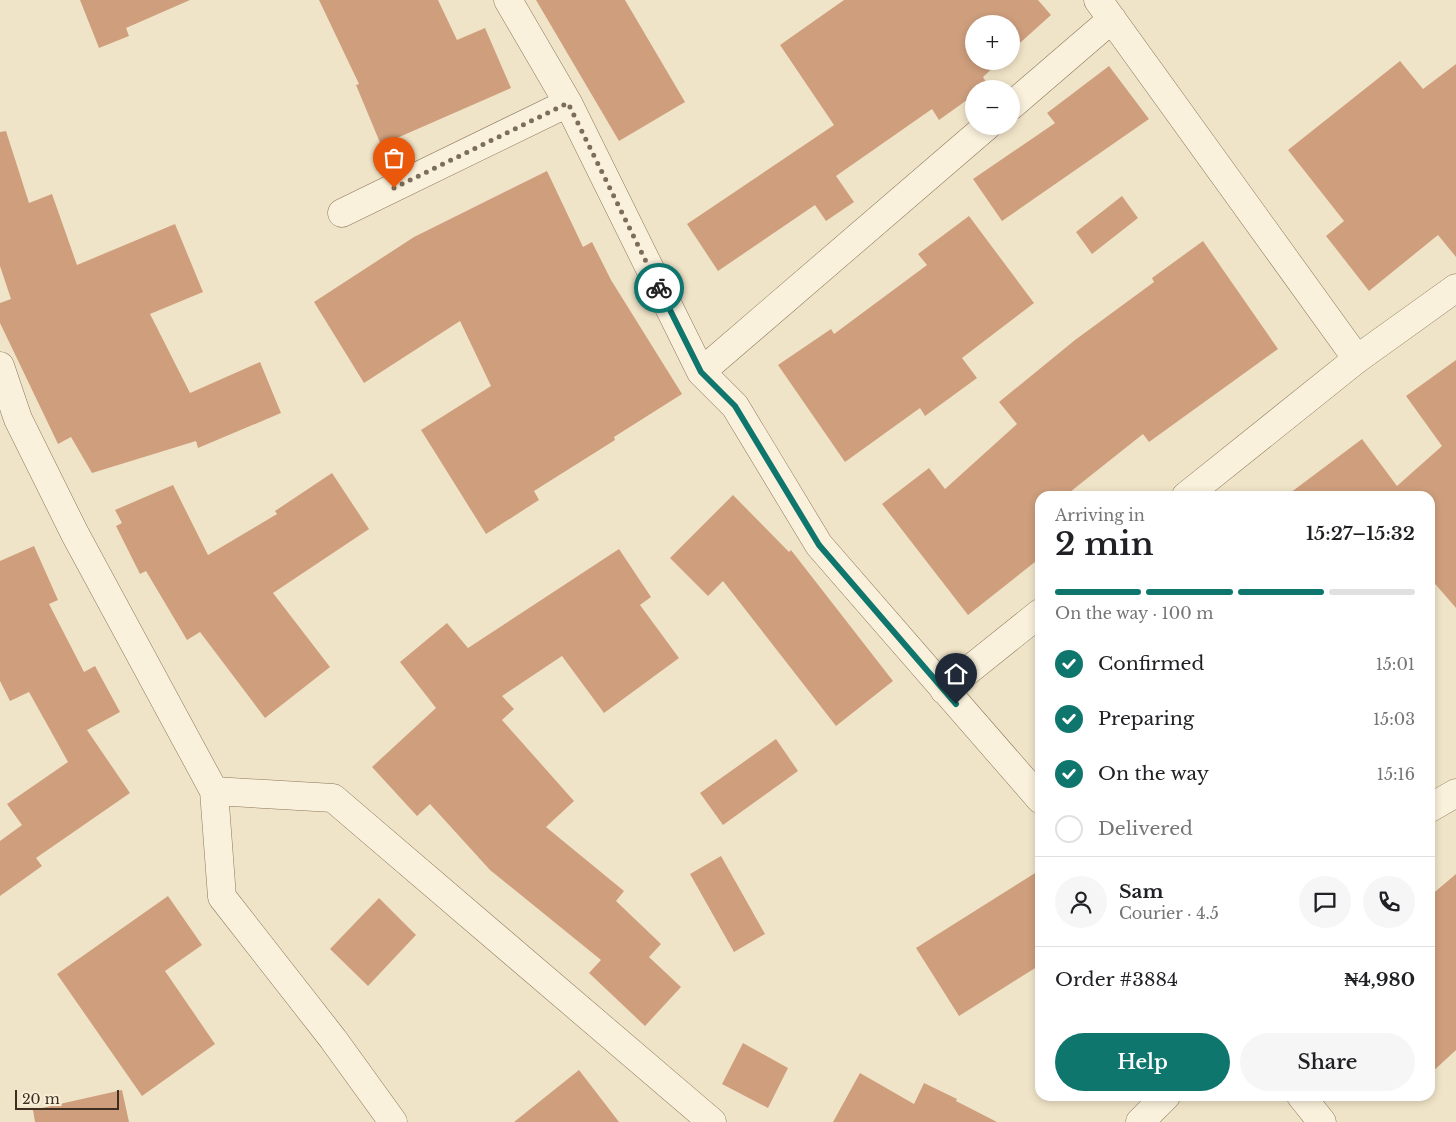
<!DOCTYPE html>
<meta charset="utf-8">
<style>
body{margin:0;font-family:"Libre Baskerville",serif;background:#f6f6f6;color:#202124;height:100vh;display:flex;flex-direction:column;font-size:19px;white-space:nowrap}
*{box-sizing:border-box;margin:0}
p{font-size:16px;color:#757577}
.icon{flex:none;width:28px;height:28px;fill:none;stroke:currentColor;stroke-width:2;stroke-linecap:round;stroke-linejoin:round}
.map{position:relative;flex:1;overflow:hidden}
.side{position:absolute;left:1035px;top:491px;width:400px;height:610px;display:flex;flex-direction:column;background:#fff;border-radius:15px;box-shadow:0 2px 8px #0003}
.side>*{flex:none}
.buttons{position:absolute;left:965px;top:15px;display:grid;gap:10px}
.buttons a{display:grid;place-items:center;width:55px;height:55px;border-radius:50%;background:#fff;box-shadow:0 2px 8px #0003;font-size:25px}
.scale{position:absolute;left:15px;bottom:12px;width:104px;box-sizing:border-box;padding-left:5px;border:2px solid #3d2e20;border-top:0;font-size:14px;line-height:18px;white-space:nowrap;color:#3d2e20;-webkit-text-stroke:4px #f7eed8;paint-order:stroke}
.pin{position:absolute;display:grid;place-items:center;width:42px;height:42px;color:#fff;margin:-51px -21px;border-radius:50% 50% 50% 0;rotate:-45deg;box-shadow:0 0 5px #0007}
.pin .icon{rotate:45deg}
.courier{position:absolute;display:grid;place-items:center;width:50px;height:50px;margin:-25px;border:4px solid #0f766e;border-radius:50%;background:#fff;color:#222;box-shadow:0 1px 6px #0007}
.overview em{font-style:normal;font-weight:600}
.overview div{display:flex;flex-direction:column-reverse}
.overview{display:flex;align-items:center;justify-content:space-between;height:85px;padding:0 20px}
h1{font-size:32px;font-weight:600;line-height:38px}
.bar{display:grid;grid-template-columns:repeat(4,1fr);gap:8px 5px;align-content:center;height:60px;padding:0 20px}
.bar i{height:6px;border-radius:4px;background:#e0e0e0}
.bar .active{background:#0f766e}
.bar p{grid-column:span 4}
.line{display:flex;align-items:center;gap:12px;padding:0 20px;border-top:1px solid #e0e0e0}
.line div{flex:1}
.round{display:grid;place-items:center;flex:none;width:52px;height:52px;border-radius:26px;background:#f6f6f6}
ol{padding:0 20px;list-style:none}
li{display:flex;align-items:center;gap:15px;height:55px}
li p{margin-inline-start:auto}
li .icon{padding:5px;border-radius:50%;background:#0f766e;color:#fff;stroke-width:4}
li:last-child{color:#757577}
li i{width:28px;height:28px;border:2px solid #e0e0e0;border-radius:50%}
.button{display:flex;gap:10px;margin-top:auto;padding:10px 20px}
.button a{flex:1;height:58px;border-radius:30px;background:#0f766e;color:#fff;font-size:20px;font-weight:600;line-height:58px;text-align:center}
.button a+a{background:#f6f6f6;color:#202124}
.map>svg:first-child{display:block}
.building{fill:#cf9f7d}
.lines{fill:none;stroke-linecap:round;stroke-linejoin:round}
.minor-casing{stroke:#8d765c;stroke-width:29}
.minor{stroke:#faf1dc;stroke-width:28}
.done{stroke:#7c6e5b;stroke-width:5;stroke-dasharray:0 9}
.route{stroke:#0f766e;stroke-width:6}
</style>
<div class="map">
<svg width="1456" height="1122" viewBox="0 0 1456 1122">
<rect width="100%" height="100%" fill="#f0e4c8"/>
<path class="building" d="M 80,0 L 190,0 L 126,28 L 129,36 L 99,48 Z
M 319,0 L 438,0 L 457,40 L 485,28 L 511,88 L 381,145 L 356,85 L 359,84 Z
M 536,0 L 625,0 L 685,102 L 619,141 Z
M 844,0 L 1038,0 L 1051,15 L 1011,51 L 1011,24 L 974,24 L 974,61 L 1000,61 L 983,77 L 988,85 L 983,89 L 974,89 L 974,95 L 939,120 L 932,109 L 836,176 L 854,202 L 826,221 L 815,205 L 718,271 L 687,224 L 834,125 L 780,45 Z
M 1400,61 L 1423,89 L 1456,64 L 1456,257 L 1438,235 L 1369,291 L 1326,236 L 1344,221 L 1288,150 Z
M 1109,66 L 1149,119 L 1002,221 L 973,179 L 1055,123 L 1047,113 Z
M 6,131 L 29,203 L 52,194 L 77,265 L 175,224 L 203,292 L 150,314 L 190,393 L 260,362 L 281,413 L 198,448 L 196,441 L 92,473 L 71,437 L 58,444 L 0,323 L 0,303 L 11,299 L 0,266 L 0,132 Z
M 547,171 L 583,247 L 592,242 L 611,280 L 682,394 L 614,437 L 615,440 L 534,491 L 539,500 L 486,534 L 421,430 L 491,386 L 460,321 L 364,383 L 314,302 L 414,237 Z
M 1122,196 L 1138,218 L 1092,254 L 1076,232 Z
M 969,216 L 1034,303 L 962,358 L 977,378 L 925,416 L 920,408 L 845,462 L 778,365 L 831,329 L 834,334 L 927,265 L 918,254 Z
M 1203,241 L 1278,349 L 1149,442 L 1143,434 L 1065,496 L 1040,496 L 1040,558 L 968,615 L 882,504 L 929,468 L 945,489 L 1017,424 L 999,402 L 1075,340 L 1154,282 L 1152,278 Z
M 1456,360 L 1456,608 L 1430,578 L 1430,496 L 1286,496 L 1362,439 L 1397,486 L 1442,446 L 1406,396 Z
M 332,473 L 369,529 L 273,593 L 330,667 L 265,718 L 200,632 L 187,640 L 146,571 L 140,574 L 116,526 L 122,523 L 115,510 L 173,485 L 208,555 L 277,514 L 275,511 Z
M 733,495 L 789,552 L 791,550 L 893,681 L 836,726 L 723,581 L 708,596 L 670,558 Z
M 34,546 L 58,600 L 49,604 L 84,672 L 95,666 L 120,712 L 87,730 L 130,793 L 36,858 L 42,866 L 0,896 L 0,841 L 22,825 L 7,804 L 68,762 L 29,692 L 10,701 L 0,681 L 0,561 Z
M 619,549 L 651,597 L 640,605 L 679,658 L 604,713 L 562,656 L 502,696 L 514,709 L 502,720 L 574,801 L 546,827 L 624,891 L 616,901 L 661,944 L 649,957 L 681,987 L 645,1026 L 589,973 L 601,960 L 490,870 L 430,804 L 417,816 L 372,767 L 436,708 L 400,662 L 447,623 L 468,648 Z
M 776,739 L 798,771 L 723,825 L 700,793 Z
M 721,856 L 765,934 L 734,952 L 690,874 Z
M 1040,870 L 1040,965 L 959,1016 L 916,948 Z
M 1456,874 L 1456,1050 L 1430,1074 L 1430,896 Z
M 168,896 L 202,945 L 165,971 L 215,1044 L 142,1096 L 57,974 Z
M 379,898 L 416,935 L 368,986 L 330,949 Z
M 743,1043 L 788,1068 L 768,1108 L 722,1084 Z
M 579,1070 L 619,1122 L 514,1122 Z
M 860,1073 L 914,1104 L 924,1083 L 957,1099 L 956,1101 L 997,1122 L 833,1122 Z
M 122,1090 L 129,1122 L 35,1122 L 33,1110 Z"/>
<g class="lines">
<g class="minor-casing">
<path id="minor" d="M 508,0 L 568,103 L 701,372 L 735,406 L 819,545 L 1040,799
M 1098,0 L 1357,359
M 1011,106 L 1112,19
M 342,213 L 568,103
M 0,366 L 18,419 L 75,534 L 214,791 L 222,897 L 333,1039 L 393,1122
M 701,372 L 987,126
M 1186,496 L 1357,359 L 1456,288
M 944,690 L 1040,613
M 214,791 L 333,798 L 712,1122
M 1430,808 L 1456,793
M 1301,1096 L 1322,1122
M 1140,1122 L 1166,1096"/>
</g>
<use href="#minor" class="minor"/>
</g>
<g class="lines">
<path class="done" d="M 394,188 L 568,103 L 659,288"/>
<path class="route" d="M 659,288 L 701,372 L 735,406 L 819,545 L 956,704"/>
</g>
</svg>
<div class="buttons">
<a>+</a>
<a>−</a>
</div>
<div class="scale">20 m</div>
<div class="pin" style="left:394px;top:188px;background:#ea580c"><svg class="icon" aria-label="bag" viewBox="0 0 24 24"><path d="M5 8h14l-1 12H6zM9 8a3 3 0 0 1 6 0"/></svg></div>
<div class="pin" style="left:956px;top:704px;background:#1f2937"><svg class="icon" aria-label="home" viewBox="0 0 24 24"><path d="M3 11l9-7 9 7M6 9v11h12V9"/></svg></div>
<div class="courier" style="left:659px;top:288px"><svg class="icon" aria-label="bike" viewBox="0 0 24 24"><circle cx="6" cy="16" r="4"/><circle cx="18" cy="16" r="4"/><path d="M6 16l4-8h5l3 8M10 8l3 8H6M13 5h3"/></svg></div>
<section class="side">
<div class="overview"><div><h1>2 min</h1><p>Arriving in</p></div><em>15:27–15:32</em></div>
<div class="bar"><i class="active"></i><i class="active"></i><i class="active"></i><i></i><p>On the way · 100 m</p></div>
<ol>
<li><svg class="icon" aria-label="check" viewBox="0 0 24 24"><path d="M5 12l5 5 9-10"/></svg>Confirmed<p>15:01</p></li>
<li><svg class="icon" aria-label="check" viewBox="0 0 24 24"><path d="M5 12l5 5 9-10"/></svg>Preparing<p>15:03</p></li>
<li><svg class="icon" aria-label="check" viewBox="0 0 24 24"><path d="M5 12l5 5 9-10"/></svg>On the way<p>15:16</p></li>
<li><i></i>Delivered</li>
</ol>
<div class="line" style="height:90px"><a class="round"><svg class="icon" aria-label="person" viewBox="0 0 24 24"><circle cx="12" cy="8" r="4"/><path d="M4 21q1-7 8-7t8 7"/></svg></a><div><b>Sam</b><p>Courier · 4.5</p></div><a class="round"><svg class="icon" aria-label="chat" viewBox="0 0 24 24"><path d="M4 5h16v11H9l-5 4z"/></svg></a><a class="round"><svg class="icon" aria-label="phone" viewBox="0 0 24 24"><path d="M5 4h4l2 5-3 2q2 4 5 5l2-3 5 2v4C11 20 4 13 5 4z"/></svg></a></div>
<div class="line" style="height:65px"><div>Order #3884</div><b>₦4,980</b></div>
<div class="button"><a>Help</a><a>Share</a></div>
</section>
</div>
